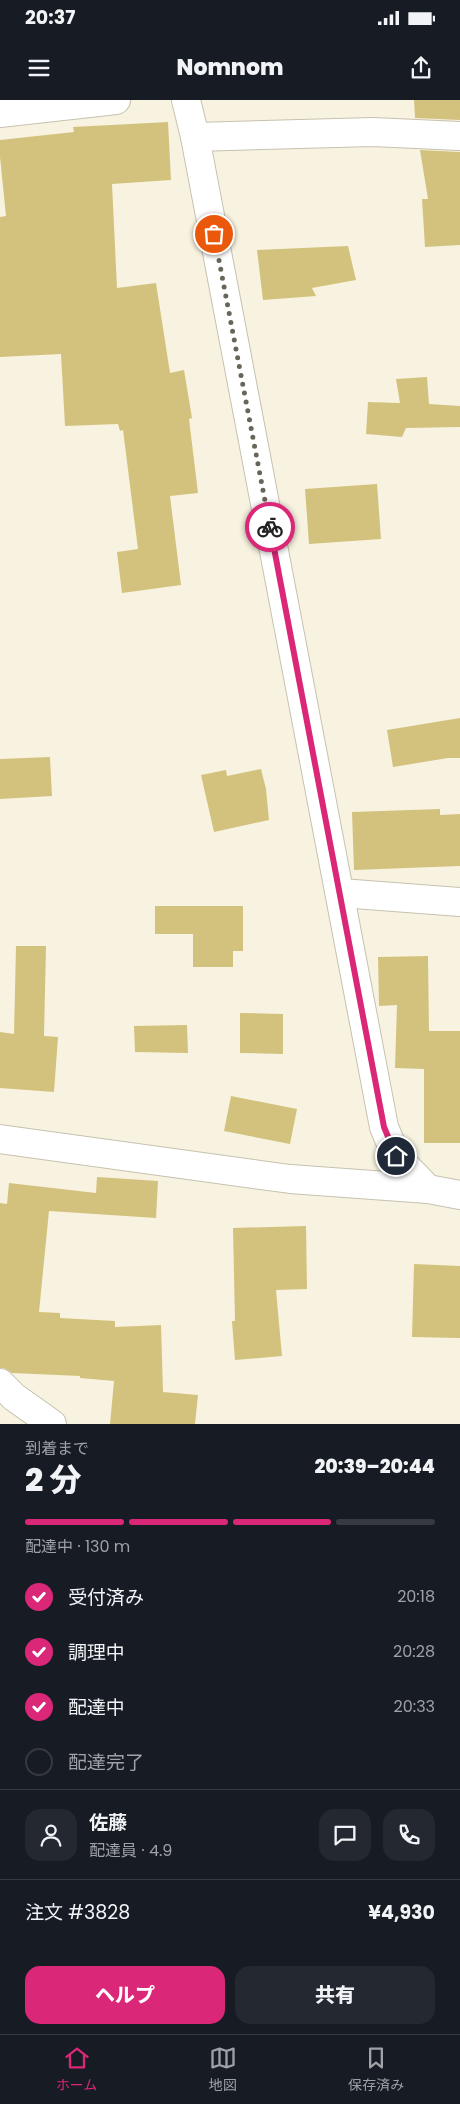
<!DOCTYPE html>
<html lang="ja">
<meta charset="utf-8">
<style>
body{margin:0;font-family:Poppins,"Noto Sans JP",sans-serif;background:#242831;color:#f1f3f6;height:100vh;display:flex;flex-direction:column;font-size:19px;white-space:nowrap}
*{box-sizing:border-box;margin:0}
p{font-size:16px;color:#9ea1a6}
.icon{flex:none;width:28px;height:28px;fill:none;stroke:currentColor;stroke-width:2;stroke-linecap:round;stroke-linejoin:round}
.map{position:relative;height:1324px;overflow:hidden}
.details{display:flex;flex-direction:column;background:#171b24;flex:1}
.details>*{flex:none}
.pin{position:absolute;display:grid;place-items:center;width:42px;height:42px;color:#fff;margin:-21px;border:2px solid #fff;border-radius:50%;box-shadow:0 1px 5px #0007}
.courier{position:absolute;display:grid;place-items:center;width:50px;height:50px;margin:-25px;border:4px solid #db2777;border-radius:50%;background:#fff;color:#222;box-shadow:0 1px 6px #0007}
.summary em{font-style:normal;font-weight:800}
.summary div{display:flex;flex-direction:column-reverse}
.summary{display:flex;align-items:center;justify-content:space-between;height:85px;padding:0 25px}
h1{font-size:32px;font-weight:800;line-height:38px}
.bar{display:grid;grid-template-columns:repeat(4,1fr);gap:8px 5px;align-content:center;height:60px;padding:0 25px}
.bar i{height:6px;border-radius:4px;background:#363941}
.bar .active{background:#db2777}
.bar p{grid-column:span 4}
.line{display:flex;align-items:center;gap:12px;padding:0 25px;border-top:1px solid #363941}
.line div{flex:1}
.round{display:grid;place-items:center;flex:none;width:52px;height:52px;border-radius:15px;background:#242831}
ol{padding:0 25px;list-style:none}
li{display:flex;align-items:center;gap:15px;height:55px}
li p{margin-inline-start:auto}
li .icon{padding:5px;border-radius:50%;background:#db2777;color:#fff;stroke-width:4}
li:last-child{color:#9ea1a6}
li i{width:28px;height:28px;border:2px solid #363941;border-radius:50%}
.button{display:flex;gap:10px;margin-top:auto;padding:10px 25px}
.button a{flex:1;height:58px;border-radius:15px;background:#db2777;color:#fff;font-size:20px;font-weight:800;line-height:58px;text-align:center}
.button a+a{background:#242831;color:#f1f3f6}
.status{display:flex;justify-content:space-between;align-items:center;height:35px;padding:0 25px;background:#171b24;direction:ltr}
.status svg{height:14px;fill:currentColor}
header{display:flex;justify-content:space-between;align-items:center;height:65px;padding:0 25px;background:#171b24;font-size:22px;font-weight:800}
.menu{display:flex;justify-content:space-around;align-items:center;height:70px;border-top:1px solid #363941;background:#171b24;font-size:14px;color:#9ea1a6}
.menu a{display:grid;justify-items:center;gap:2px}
.menu .active{color:#db2777}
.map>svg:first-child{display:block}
.building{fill:#d3c27d}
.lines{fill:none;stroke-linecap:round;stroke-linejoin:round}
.minor-casing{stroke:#c6c2af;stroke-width:30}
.primary-casing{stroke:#c6c2af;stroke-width:30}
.minor{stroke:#fff;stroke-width:28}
.primary{stroke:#fff;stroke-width:28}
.done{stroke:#68655a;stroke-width:5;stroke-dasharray:0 9}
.route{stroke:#db2777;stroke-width:6}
</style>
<div class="status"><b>20:37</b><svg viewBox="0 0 49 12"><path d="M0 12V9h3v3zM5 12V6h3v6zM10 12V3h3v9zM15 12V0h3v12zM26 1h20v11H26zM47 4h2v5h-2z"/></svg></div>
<header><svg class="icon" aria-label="menu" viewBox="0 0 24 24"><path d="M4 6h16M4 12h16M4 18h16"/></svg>Nomnom<svg class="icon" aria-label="share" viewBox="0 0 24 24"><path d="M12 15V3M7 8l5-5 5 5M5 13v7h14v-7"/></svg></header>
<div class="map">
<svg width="460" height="1324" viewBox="0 0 460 1324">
<rect width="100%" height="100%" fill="#f8f3e0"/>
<path class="building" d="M 414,0 L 460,0 L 460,20 L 415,18 Z
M 168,22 L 171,80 L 112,84 L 117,188 L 156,183 L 170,273 L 184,270 L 192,318 L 189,319 L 198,393 L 170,396 L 181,485 L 122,493 L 117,452 L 138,449 L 123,330 L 120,331 L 118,324 L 65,326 L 61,254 L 0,257 L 0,117 L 6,116 L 0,57 L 0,40 L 74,32 L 73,27 Z
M 420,50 L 460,52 L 460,145 L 425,147 L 422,99 L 428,99 Z
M 348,146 L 356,180 L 312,188 L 316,196 L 263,200 L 257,150 Z
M 427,277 L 429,304 L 460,306 L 460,327 L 406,328 L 402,337 L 366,334 L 368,302 L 400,303 L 396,279 Z
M 377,384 L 381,439 L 309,444 L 305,389 Z
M 460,618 L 460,658 L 448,658 L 393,667 L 387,630 Z
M 50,657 L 52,696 L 0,699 L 0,659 Z
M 261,669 L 266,689 L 269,720 L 214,732 L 201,675 L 226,670 L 227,676 Z
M 440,709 L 440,715 L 460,714 L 460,766 L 354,770 L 352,712 Z
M 155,806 L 243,806 L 243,851 L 233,851 L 233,867 L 193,867 L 193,834 L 155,834 Z
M 16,846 L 46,846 L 44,936 L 58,937 L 54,992 L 0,988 L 0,932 L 14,934 Z
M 428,856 L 429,931 L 460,931 L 460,1043 L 424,1043 L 424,969 L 395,968 L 397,905 L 379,906 L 378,857 Z
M 240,913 L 283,914 L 283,954 L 240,953 Z
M 187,925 L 188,953 L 135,952 L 134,926 Z
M 231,996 L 297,1009 L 290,1044 L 224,1031 Z
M 97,1077 L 158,1081 L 156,1118 L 49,1111 L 39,1212 L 60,1213 L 60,1218 L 115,1221 L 115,1227 L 161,1225 L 163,1292 L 198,1295 L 195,1324 L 110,1324 L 114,1281 L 80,1278 L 80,1276 L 12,1273 L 4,1268 L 0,1268 L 0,1103 L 7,1104 L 9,1083 L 96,1093 Z
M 306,1126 L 307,1189 L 276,1190 L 282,1256 L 235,1260 L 232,1221 L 235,1221 L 233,1128 Z
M 414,1164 L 460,1166 L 460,1238 L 412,1237 Z"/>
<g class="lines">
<g class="minor-casing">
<path id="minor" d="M 0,13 L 116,0
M 195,37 L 373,32 L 460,36
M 341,793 L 460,802
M 0,1039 L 290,1079 L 428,1089
M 0,1283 L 14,1297 L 52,1324"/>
</g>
<g class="primary-casing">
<path id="primary" d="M 186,0 L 195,37 L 384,1027 L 396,1056 L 428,1089 L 460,1095"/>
</g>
<use href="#minor" class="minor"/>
<use href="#primary" class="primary"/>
</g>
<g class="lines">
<path class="done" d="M 214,134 L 270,427"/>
<path class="route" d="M 270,427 L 384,1027 L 396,1056"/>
</g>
</svg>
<div class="pin" style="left:214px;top:134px;background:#ea580c"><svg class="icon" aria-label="bag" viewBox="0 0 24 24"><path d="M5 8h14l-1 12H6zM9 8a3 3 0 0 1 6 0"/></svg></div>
<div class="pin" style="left:396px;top:1056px;background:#1f2937"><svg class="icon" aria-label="home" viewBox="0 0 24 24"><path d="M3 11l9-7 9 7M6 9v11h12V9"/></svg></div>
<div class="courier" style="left:270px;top:427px"><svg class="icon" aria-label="bike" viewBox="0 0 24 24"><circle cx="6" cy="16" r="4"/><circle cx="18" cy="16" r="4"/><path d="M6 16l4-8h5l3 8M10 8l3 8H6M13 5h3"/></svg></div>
</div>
<section class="details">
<div class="summary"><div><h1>2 分</h1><p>到着まで</p></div><em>20:39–20:44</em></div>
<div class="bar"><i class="active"></i><i class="active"></i><i class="active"></i><i></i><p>配達中 · 130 m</p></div>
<ol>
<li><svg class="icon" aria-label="check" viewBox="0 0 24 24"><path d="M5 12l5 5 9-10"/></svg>受付済み<p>20:18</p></li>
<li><svg class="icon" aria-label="check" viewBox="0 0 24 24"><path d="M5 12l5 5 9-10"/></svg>調理中<p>20:28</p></li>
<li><svg class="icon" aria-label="check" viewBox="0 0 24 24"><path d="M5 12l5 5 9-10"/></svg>配達中<p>20:33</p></li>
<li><i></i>配達完了</li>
</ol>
<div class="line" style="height:90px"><a class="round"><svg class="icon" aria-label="person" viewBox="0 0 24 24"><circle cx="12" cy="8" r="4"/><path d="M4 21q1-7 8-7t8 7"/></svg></a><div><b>佐藤</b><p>配達員 · 4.9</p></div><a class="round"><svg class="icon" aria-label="chat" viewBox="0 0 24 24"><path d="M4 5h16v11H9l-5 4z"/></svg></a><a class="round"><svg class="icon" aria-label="phone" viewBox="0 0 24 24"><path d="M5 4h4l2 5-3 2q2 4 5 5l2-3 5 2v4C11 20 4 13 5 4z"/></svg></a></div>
<div class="line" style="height:65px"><div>注文 #3828</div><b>¥4,930</b></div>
<div class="button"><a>ヘルプ</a><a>共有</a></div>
</section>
<nav class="menu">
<a class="active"><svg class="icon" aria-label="home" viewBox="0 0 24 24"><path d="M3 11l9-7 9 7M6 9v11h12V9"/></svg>ホーム</a>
<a><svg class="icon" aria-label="map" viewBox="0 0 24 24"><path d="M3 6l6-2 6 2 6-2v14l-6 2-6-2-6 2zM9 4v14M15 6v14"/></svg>地図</a>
<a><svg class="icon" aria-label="saved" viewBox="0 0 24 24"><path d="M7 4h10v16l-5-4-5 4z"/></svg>保存済み</a>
</nav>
